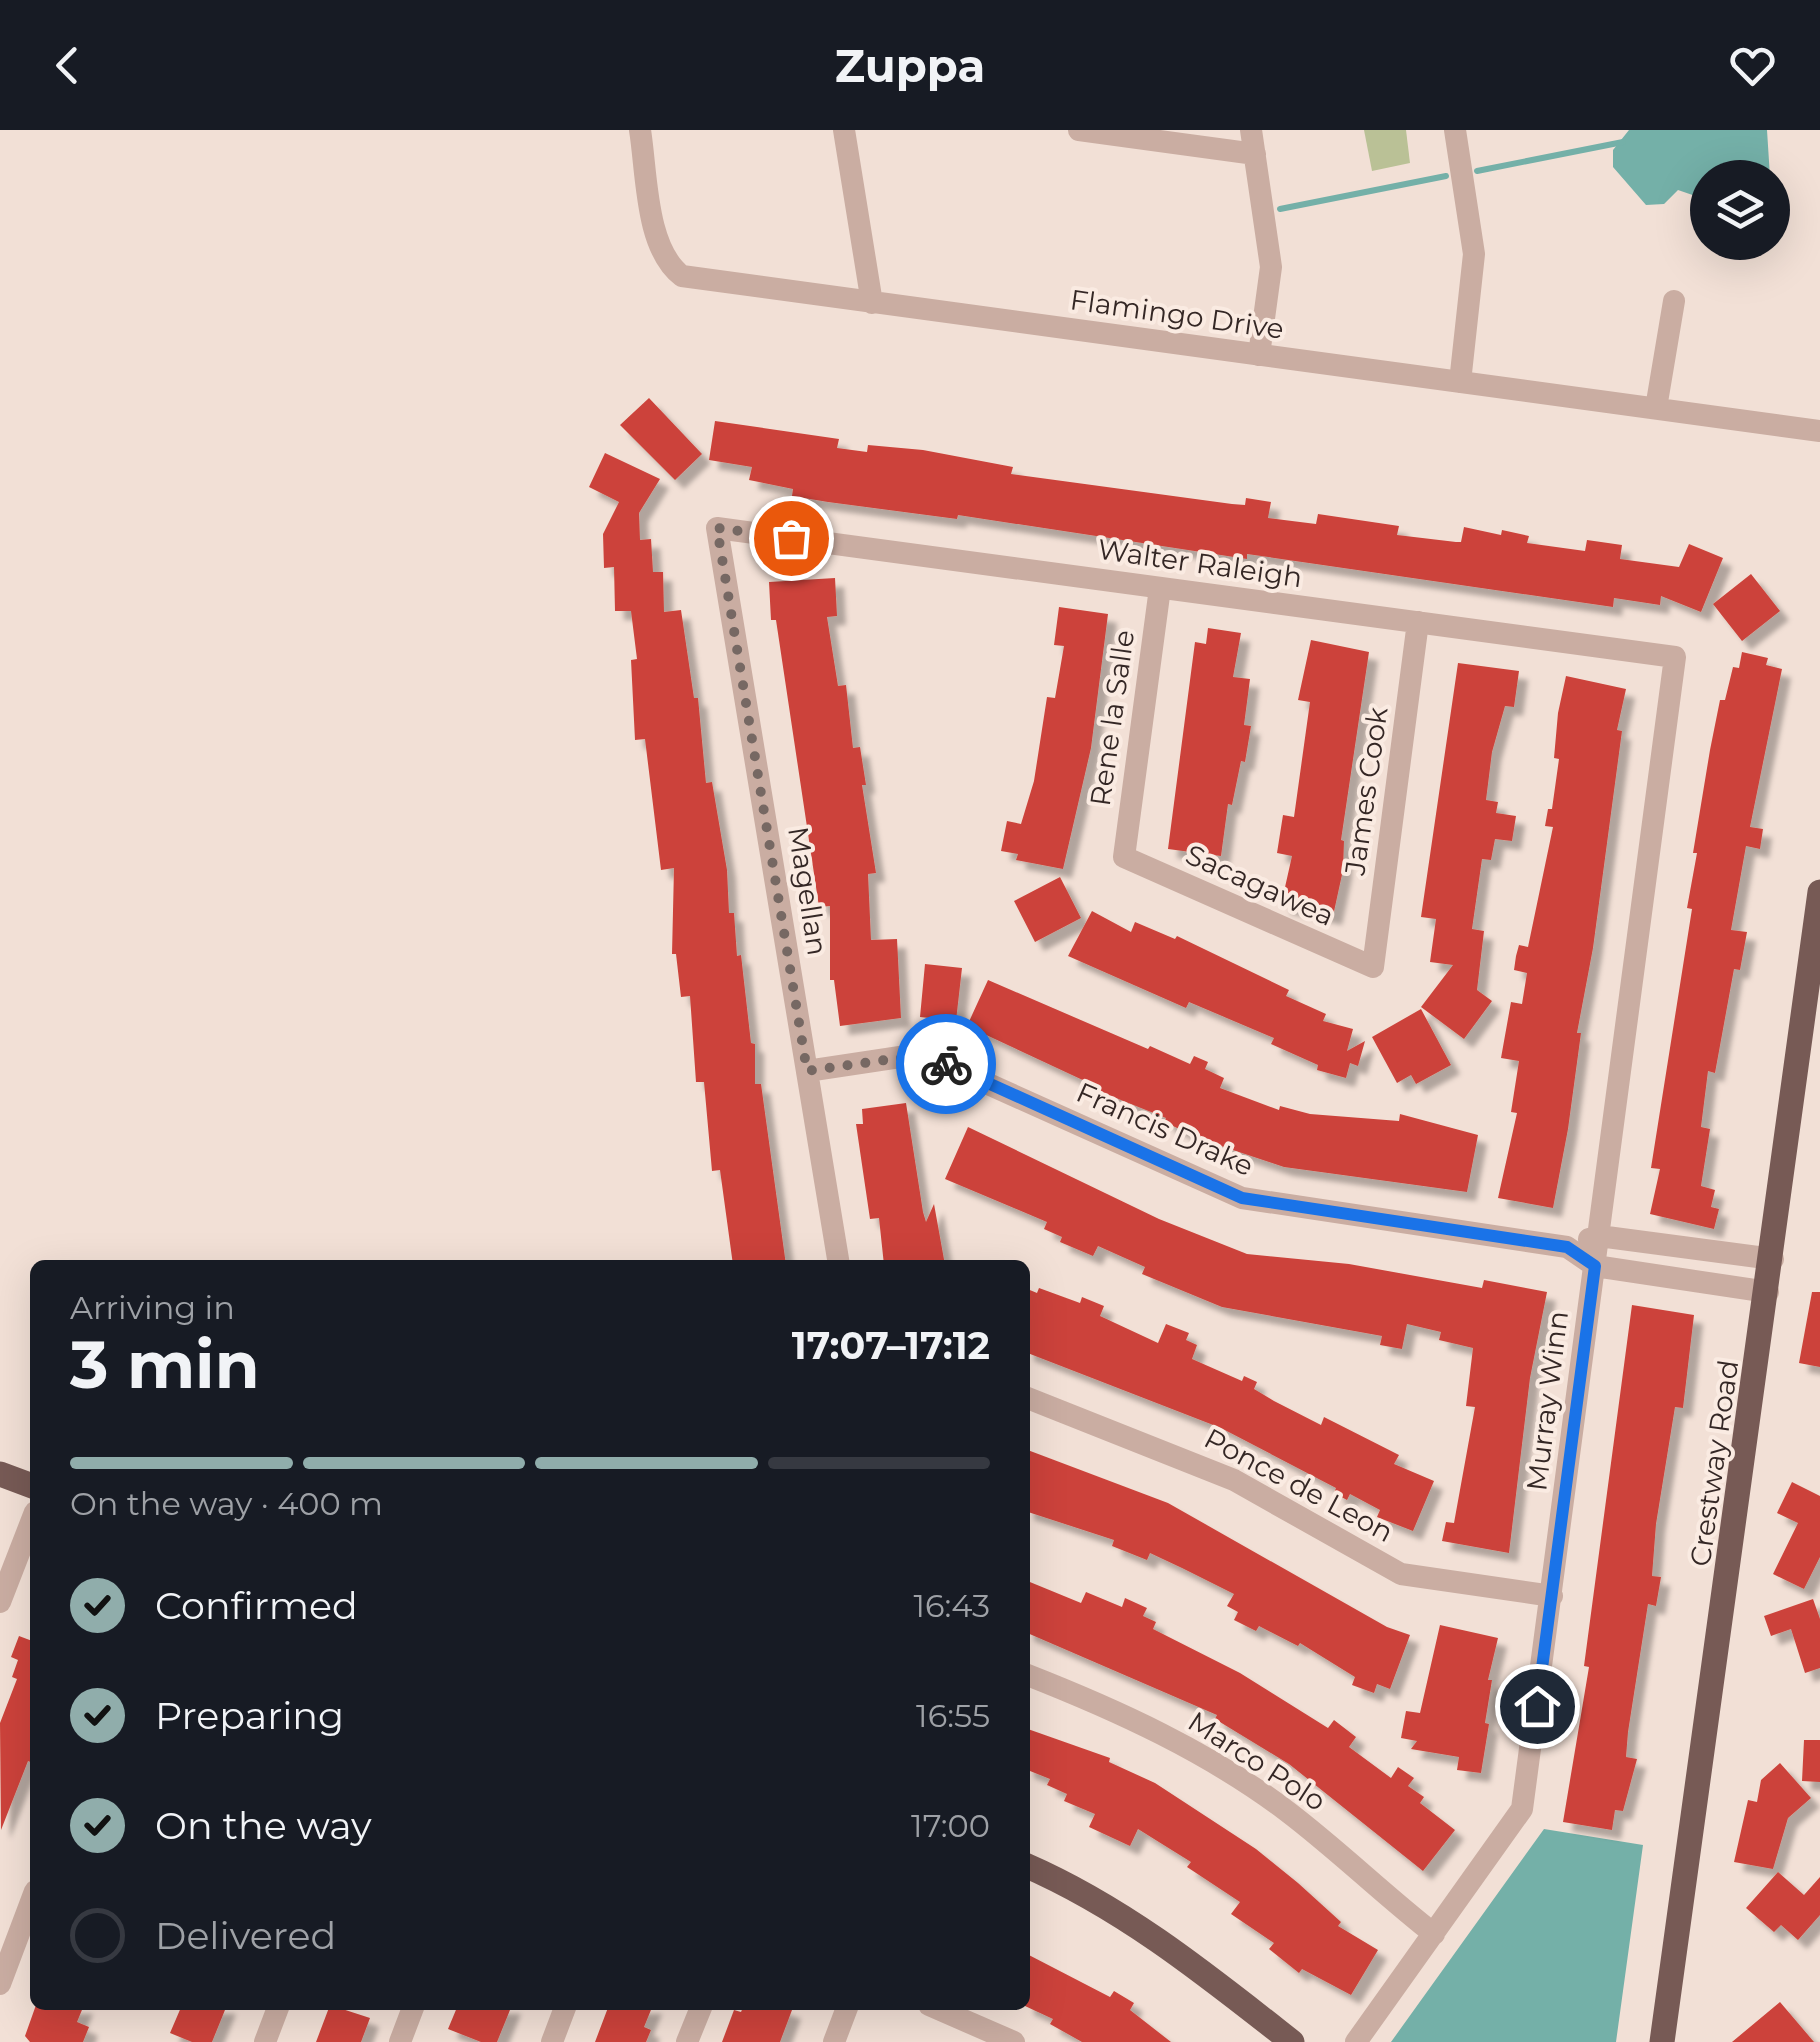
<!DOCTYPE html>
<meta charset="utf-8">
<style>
body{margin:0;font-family:Montserrat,sans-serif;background:#242831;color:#f1f3f6;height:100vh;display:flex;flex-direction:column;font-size:38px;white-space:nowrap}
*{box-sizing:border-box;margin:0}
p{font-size:32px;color:#9ea1a6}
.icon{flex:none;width:55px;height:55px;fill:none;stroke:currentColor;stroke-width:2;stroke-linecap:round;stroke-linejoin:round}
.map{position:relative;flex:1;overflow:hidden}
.details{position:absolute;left:30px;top:1130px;width:1000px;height:750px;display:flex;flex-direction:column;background:#171b24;border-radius:15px;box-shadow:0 10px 40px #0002}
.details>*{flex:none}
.fabs{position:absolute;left:1690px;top:30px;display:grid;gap:20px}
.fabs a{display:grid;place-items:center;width:100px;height:100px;border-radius:50%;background:#171b24;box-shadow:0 10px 40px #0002;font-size:50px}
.pin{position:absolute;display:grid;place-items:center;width:85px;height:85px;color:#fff;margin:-42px;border:5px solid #fff;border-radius:50%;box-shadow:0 2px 10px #0007}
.courier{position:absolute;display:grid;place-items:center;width:100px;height:100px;margin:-50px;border:8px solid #1a73e8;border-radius:50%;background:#fff;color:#222;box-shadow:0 2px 12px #0007}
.headline em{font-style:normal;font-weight:700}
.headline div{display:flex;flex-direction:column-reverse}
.headline{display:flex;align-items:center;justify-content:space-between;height:170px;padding:0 40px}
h1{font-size:65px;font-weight:700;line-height:75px}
.bar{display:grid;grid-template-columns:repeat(4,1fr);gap:15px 10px;align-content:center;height:120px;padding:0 40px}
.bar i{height:12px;border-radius:8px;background:#363941}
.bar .active{background:#90adab}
.bar p{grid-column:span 4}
ol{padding:0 40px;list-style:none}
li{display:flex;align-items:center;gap:30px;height:110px}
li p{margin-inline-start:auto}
li .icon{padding:10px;border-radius:50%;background:#90adab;color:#111;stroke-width:4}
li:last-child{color:#9ea1a6}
li i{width:55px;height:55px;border:5px solid #363941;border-radius:50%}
header{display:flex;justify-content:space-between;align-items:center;height:130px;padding:0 40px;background:#171b24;font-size:45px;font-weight:700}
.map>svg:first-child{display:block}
.green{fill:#bac196}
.water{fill:#74b0a8}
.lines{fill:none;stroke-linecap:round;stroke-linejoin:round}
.stream{stroke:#74b0a8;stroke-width:6}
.building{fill:#cc433a;filter:url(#shadow)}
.minor{stroke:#caada2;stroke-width:22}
.major{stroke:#775a55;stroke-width:25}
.done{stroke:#766863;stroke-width:10;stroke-dasharray:0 18}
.route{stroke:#1a73e8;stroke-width:12}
.labels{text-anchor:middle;stroke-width:8;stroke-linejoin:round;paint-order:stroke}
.street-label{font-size:28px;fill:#342725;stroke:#faebe2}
</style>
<header><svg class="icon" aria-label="back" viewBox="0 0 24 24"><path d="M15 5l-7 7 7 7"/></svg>Zuppa<svg class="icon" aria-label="heart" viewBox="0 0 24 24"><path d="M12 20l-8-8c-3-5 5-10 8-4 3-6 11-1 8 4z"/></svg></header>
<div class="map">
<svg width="1820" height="1912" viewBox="0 0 1820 1912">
<defs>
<filter id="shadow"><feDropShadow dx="9" dy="9" stdDeviation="2.5" flood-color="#0004"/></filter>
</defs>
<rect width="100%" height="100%" fill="#f2e0d6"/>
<path class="green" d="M 1364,0 L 1406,0 L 1410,33 L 1372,41 Z"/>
<path class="water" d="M 1629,0 L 1767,0 L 1770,47 L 1708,48 L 1707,70 L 1678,60 L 1664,74 L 1646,75 L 1613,37 L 1613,20 Z
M 1544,1699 L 1643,1715 L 1616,1912 L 1391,1912 Z"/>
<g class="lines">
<path class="stream" d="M 1477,41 L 1623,12
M 1280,79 L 1446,46"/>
</g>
<path class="building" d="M 649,268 L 702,324 L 675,350 L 620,295 Z
M 715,291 L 839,309 L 837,318 L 867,322 L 868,315 L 923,320 L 1013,337 L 1011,344 L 1232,374 L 1245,375 L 1246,368 L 1271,372 L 1268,388 L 1316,394 L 1318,384 L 1399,396 L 1397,405 L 1456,412 L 1461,412 L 1464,397 L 1501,405 L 1502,400 L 1529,406 L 1527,413 L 1585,421 L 1587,410 L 1622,415 L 1620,429 L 1679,437 L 1689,414 L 1723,428 L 1701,482 L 1661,466 L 1660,475 L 1614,468 L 1613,477 L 1247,424 L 1247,429 L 958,385 L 957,389 L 828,372 L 792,366 L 793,359 L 749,350 L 752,337 L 709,330 Z
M 605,323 L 660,349 L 639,383 L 640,410 L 651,409 L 653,442 L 663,442 L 664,482 L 681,480 L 694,568 L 698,568 L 706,653 L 712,652 L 727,740 L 729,783 L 734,783 L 737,826 L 741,825 L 751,913 L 755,914 L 755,954 L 761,954 L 786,1135 L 733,1135 L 720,1040 L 712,1041 L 704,952 L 696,952 L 690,866 L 681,867 L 676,824 L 672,824 L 674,738 L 661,740 L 645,609 L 635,610 L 631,530 L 637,529 L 631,481 L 615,481 L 614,437 L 604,438 L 603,404 L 619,372 L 589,357 Z
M 1751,444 L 1780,481 L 1742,511 L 1713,474 Z
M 835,448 L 837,486 L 827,487 L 838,556 L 846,555 L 853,618 L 860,617 L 866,655 L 862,655 L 876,743 L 868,744 L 871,810 L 897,809 L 901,888 L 840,896 L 834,850 L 830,850 L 830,776 L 819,777 L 776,490 L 771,490 L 769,452 Z
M 1059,477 L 1108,484 L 1091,618 L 1063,739 L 1016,730 L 1018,724 L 1001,721 L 1007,691 L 1021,694 L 1034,651 L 1047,567 L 1055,568 L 1064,516 L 1054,515 Z
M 1208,498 L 1241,503 L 1233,547 L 1250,549 L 1244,595 L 1251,596 L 1245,632 L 1241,631 L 1232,675 L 1228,674 L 1221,726 L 1168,719 L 1195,512 L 1206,514 Z
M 1311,510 L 1369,522 L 1341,710 L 1344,711 L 1343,740 L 1333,786 L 1281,775 L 1292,726 L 1277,723 L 1283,685 L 1294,687 L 1310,572 L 1298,570 Z
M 1742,522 L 1768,528 L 1766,535 L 1782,539 L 1750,697 L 1763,699 L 1760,719 L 1746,716 L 1731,800 L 1747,802 L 1740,840 L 1734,839 L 1715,943 L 1708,941 L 1701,997 L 1710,999 L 1701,1056 L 1715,1060 L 1711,1077 L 1719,1079 L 1714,1099 L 1650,1084 L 1660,1039 L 1651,1038 L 1692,779 L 1687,778 L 1697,723 L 1693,723 L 1710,620 L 1720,570 L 1725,570 L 1733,537 L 1739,538 Z
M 1458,533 L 1519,541 L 1514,577 L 1505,576 L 1492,622 L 1486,670 L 1498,672 L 1496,683 L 1516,686 L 1512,711 L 1495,709 L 1491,730 L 1482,729 L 1472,799 L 1484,801 L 1477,860 L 1492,871 L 1464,909 L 1421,877 L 1453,835 L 1430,832 L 1436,789 L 1421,787 Z
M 1566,546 L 1626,559 L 1617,600 L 1622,601 L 1593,818 L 1577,903 L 1581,903 L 1568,999 L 1553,1078 L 1498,1068 L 1517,983 L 1511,982 L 1519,931 L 1501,928 L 1511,872 L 1522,874 L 1527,843 L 1514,840 L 1516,826 L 1519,815 L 1528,817 L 1553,697 L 1545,696 L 1548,679 L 1552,679 L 1559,629 L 1554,628 L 1558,583 Z
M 1060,747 L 1081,788 L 1035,812 L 1014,771 Z
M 1092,781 L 1131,802 L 1135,792 L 1175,809 L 1177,806 L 1289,860 L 1286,866 L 1326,884 L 1323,891 L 1353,899 L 1347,921 L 1365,911 L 1358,936 L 1350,933 L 1346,948 L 1317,940 L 1318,935 L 1271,914 L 1274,908 L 1189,872 L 1186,878 L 1068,826 Z
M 925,834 L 962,838 L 956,891 L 920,887 Z
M 988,850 L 1148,919 L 1150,916 L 1190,934 L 1194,926 L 1208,932 L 1205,939 L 1224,948 L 1220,958 L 1279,980 L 1280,976 L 1310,984 L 1399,991 L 1400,984 L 1478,1005 L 1467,1062 L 1284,1037 L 1206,1011 L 1164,992 L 1166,988 L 1086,956 L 1087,952 L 967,896 Z
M 1421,879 L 1451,935 L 1416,954 L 1411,945 L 1397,953 L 1372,907 Z
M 906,973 L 923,1082 L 926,1092 L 934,1074 L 945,1135 L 884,1135 L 879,1088 L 870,1089 L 856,994 L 863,994 L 862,979 Z
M 968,997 L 1159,1089 L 1247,1124 L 1349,1134 L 1482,1158 L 1484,1150 L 1547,1162 L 1530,1248 L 1509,1423 L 1442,1411 L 1446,1392 L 1454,1393 L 1475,1277 L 1466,1276 L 1473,1218 L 1439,1210 L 1441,1202 L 1407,1194 L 1402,1219 L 1380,1215 L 1382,1206 L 1222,1177 L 1142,1144 L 1145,1137 L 1098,1116 L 1093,1126 L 1060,1112 L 1062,1107 L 1044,1099 L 1047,1092 L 945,1049 Z
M 1025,1158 L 1037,1163 L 1039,1158 L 1080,1173 L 1082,1167 L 1104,1176 L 1100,1186 L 1158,1213 L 1166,1194 L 1189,1203 L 1186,1210 L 1197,1215 L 1192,1229 L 1242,1251 L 1244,1246 L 1257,1252 L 1254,1259 L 1274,1271 L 1321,1295 L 1324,1287 L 1399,1325 L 1394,1334 L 1434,1351 L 1413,1401 L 1377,1387 L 1380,1380 L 1350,1364 L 1347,1370 L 1334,1363 L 1336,1358 L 1221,1298 L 1025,1222 Z
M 1812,1162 L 1820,1162 L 1820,1237 L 1799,1233 Z
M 1632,1175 L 1694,1185 L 1683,1278 L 1675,1277 L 1656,1394 L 1652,1446 L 1661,1447 L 1656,1476 L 1648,1474 L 1628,1602 L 1626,1627 L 1637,1629 L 1623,1681 L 1615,1680 L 1612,1700 L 1563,1692 L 1589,1537 L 1584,1536 Z
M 1025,1319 L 1168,1373 L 1387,1497 L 1410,1505 L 1390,1559 L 1377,1554 L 1374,1563 L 1352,1555 L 1355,1547 L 1300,1513 L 1298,1516 L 1259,1496 L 1256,1501 L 1234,1490 L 1238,1482 L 1227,1476 L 1234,1464 L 1182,1438 L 1150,1423 L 1147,1430 L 1112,1416 L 1114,1410 L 1025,1381 Z
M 1792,1352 L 1820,1366 L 1820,1427 L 1804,1459 L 1773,1444 L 1798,1393 L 1777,1383 Z
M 1025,1450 L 1081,1473 L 1086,1462 L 1122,1477 L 1125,1468 L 1147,1478 L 1143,1486 L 1156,1492 L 1153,1499 L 1240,1543 L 1328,1598 L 1334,1590 L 1356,1607 L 1349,1617 L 1391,1648 L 1398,1637 L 1414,1648 L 1408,1656 L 1424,1667 L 1420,1673 L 1455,1700 L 1423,1741 L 1289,1634 L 1215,1589 L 1217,1585 L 1025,1502 Z
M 1813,1469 L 1820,1489 L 1820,1538 L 1805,1543 L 1791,1499 L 1771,1506 L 1764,1486 Z
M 1440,1495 L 1498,1508 L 1488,1550 L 1492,1550 L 1485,1593 L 1489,1594 L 1481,1643 L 1457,1640 L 1459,1627 L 1411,1619 L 1417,1611 L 1401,1608 L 1406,1581 L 1420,1583 Z
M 19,1506 L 35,1512 L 35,1634 L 28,1631 L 1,1700 L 0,1593 L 17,1549 L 12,1547 L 18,1530 L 11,1527 Z
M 1025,1598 L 1110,1628 L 1109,1632 L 1155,1653 L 1256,1719 L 1298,1753 L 1341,1792 L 1338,1796 L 1378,1820 L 1351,1865 L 1302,1839 L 1299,1843 L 1269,1819 L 1274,1813 L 1231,1784 L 1240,1772 L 1187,1737 L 1191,1732 L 1138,1699 L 1130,1716 L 1089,1697 L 1095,1684 L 1064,1671 L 1067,1664 L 1047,1655 L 1050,1649 L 1025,1639 Z
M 1804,1610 L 1820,1610 L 1820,1652 L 1802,1651 Z
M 1780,1633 L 1811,1668 L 1788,1688 L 1773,1739 L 1734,1732 L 1748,1670 L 1757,1672 L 1761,1650 Z
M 1778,1742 L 1804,1765 L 1820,1747 L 1820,1785 L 1798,1810 L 1781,1795 L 1774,1802 L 1746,1778 Z
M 1025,1823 L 1110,1867 L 1114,1861 L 1134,1873 L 1130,1880 L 1171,1912 L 1082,1912 L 1050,1894 L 1053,1889 L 1025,1876 Z
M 1780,1872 L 1814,1912 L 1732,1912 Z
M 36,1875 L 84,1875 L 77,1892 L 89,1897 L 83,1912 L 30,1912 L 25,1906 Z
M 182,1875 L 227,1875 L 212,1912 L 192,1912 L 170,1903 Z
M 330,1875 L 370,1888 L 361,1912 L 316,1912 Z
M 458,1875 L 512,1875 L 497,1912 L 481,1912 L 448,1899 Z
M 609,1875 L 653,1875 L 644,1897 L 651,1900 L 646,1912 L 595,1912 Z
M 744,1875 L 778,1875 L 792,1880 L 780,1912 L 722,1912 L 734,1880 L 741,1882 Z"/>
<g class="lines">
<path class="minor" d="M 640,0 C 647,43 645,118 682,146 L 1820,301
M 844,0 L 872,173
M 1079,0 L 1255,24
M 1251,0 L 1271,137 L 1259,225
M 1455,0 L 1474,124 L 1460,252
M 1656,278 L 1674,171
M 1160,458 L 1124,727 L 1373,837 L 1418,492
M 807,941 L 900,927 L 937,931 L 1242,1068 L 1567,1117 L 1595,1136 L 1768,1162
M 1589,1109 L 1599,1106 L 1773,1129
M 839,1135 L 717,398 L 1675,527 L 1522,1679 L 1356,1912
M 1025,1267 L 1234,1350 L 1401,1444 L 1552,1466
M 0,1472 L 35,1382
M 1025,1544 C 1117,1580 1209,1622 1288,1682 C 1338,1720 1384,1765 1434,1804
M 0,1854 L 35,1761
M 929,1875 L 1014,1912
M 265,1912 L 279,1875
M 400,1912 L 414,1875
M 552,1912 L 566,1875
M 687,1912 L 702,1875
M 834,1912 L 848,1875"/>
<path class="major" d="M 0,1344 L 35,1357
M 1025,1735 C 1124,1778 1208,1846 1292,1912
M 1662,1912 L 1820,762"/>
</g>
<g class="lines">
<path class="done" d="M 791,408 L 717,398 L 807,941 L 900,928 L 946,934"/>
<path class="route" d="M 946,934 L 1242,1068 L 1567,1117 L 1595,1136 L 1537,1576"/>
</g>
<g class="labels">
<g class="street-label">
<text transform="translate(1177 184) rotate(8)" y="10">Flamingo Drive</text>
<text transform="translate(1200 433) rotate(8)" y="10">Walter Raleigh</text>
<text transform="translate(1112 588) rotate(-82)" y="10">Rene la Salle</text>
<text transform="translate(1366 661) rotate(-82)" y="10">James Cook</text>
<text transform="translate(1260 755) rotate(24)" y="10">Sacagawea</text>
<text transform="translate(808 761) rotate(81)" y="10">Magellan</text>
<text transform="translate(1165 999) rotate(24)" y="10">Francis Drake</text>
<text transform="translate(1547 1271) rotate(-83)" y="10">Murray Winn</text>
<text transform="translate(1714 1333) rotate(-82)" y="10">Crestway Road</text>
<text transform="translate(1299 1355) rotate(28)" y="10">Ponce de Leon</text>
<text transform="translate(1257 1631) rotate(33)" y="10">Marco Polo</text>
</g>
</g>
</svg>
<div class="fabs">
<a><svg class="icon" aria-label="layers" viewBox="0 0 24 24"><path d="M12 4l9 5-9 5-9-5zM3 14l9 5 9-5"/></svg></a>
</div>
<div class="pin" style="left:791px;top:408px;background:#ea580c"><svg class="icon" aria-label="bag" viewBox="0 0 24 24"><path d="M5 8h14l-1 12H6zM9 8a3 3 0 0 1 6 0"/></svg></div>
<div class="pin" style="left:1537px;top:1576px;background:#1f2937"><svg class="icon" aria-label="home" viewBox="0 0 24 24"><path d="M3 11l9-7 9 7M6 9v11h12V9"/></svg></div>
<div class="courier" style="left:946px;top:934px"><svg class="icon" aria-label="bike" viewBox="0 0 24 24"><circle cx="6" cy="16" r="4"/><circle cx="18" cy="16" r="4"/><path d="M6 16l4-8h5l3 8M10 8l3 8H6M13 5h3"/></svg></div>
<section class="details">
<div class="headline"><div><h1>3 min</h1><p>Arriving in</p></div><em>17:07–17:12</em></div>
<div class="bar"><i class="active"></i><i class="active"></i><i class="active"></i><i></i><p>On the way · 400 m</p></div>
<ol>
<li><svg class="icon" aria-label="check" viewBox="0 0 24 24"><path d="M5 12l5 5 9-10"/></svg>Confirmed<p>16:43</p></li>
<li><svg class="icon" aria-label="check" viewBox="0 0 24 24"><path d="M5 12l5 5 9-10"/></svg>Preparing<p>16:55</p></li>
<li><svg class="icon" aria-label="check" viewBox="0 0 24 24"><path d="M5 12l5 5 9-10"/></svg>On the way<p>17:00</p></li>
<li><i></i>Delivered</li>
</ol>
</section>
</div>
